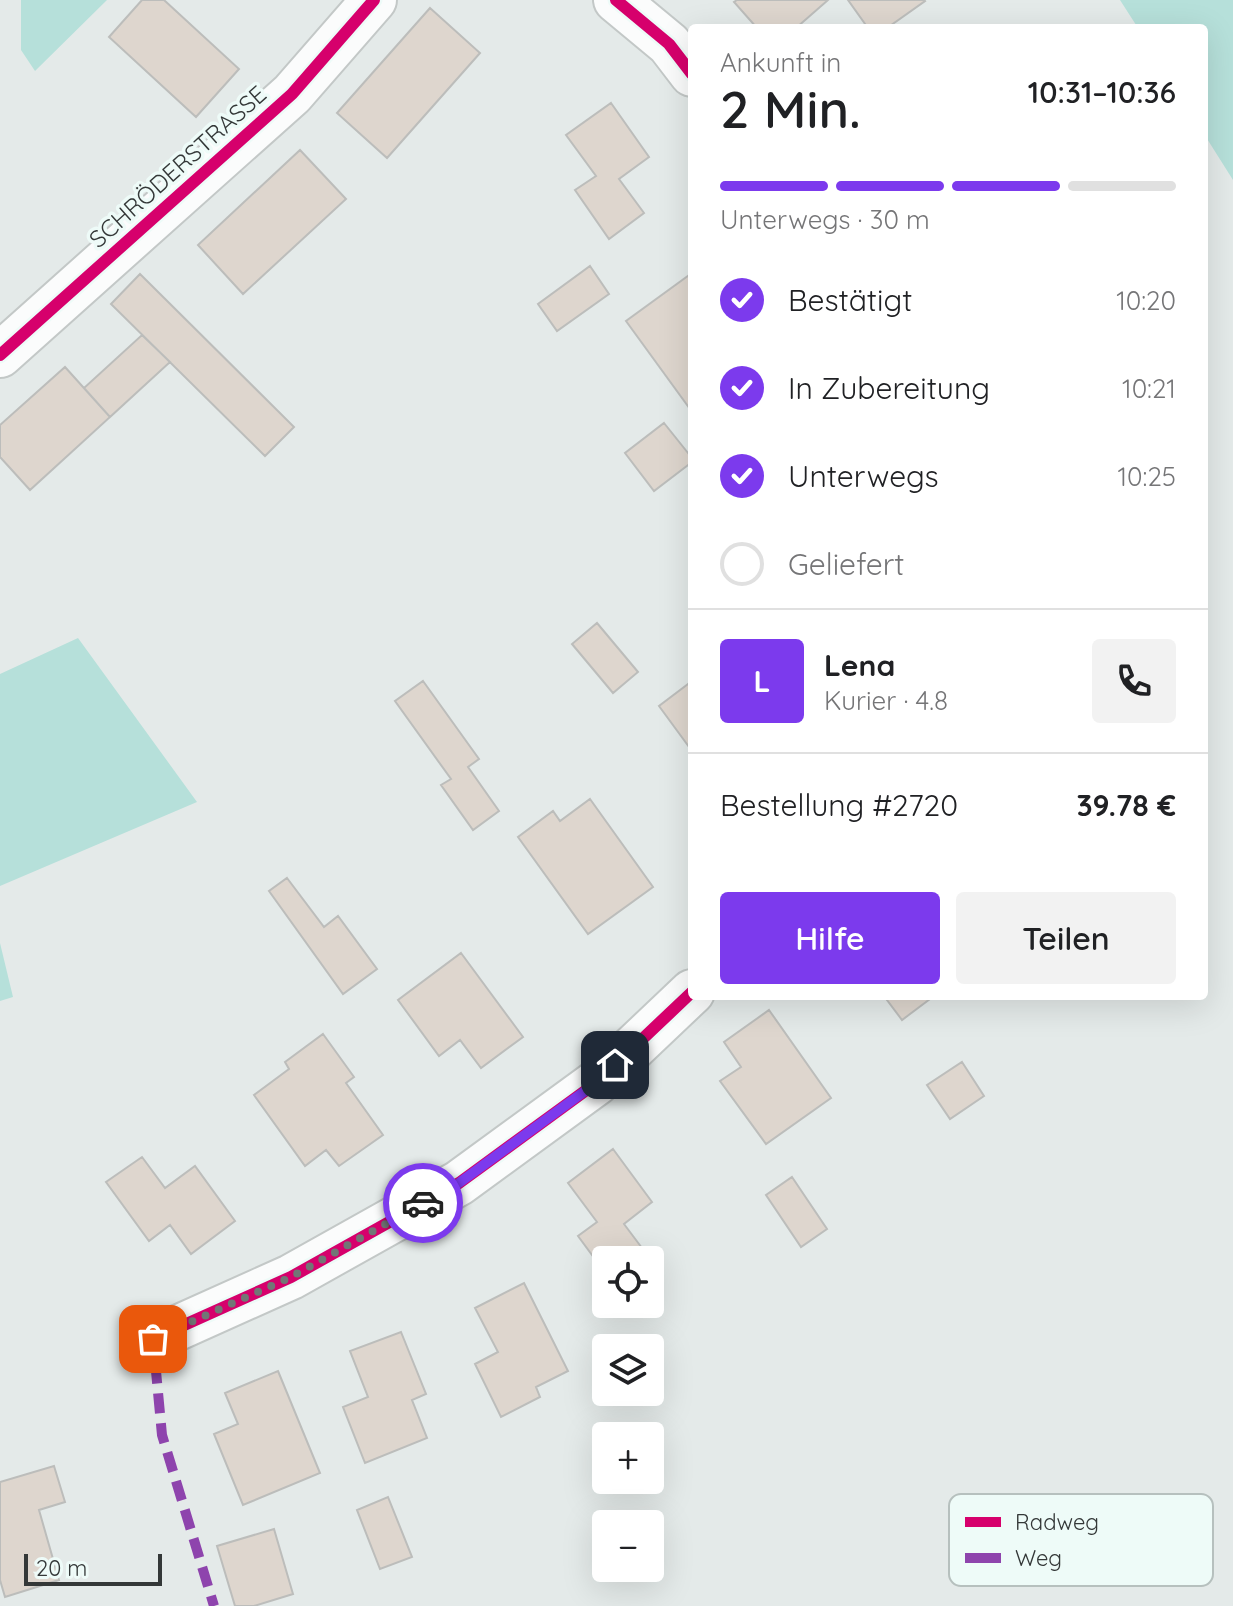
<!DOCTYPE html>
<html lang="de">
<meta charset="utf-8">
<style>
body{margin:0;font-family:Quicksand,sans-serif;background:#f2f2f2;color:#202124;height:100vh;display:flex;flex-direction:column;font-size:30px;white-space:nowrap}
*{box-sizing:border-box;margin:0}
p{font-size:26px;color:#757577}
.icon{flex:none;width:44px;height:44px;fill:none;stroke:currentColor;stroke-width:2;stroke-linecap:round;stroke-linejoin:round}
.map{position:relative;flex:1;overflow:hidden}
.drawer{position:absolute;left:688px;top:24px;width:520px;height:976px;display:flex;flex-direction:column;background:#fff;border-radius:8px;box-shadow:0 8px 32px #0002}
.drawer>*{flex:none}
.fabs{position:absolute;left:592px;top:1246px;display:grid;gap:16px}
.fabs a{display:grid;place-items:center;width:72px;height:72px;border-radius:8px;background:#fff;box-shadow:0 8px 32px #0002;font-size:40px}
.scale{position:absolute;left:24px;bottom:20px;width:138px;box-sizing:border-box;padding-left:8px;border:4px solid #343838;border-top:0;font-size:22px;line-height:28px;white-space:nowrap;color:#343838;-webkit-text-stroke:6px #eefbf8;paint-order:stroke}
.pin{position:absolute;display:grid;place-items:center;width:68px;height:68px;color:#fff;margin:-34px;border-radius:16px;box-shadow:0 4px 12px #0006}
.courier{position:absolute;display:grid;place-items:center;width:80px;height:80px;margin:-40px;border:6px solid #7c3aed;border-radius:50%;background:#fff;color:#222;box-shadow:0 2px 10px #0007}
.summary em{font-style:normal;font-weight:600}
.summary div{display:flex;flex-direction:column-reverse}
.summary{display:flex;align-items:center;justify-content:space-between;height:136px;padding:0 32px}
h1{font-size:52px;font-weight:600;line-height:60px}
.bar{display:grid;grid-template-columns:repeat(4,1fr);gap:12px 8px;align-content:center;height:96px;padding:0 32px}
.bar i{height:10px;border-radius:6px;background:#e0e0e0}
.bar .on{background:#7c3aed}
.bar p{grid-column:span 4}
.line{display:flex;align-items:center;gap:20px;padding:0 32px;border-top:2px solid #e0e0e0}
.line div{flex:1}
.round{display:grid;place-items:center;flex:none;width:84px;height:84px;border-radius:8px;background:#f2f2f2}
ol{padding:0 32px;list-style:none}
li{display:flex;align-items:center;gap:24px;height:88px}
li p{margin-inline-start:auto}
li .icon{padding:8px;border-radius:50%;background:#7c3aed;color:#fff;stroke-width:4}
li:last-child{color:#757577}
li i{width:44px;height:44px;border:4px solid #e0e0e0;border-radius:50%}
.primary-button{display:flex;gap:16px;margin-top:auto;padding:16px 32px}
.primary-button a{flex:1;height:92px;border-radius:8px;background:#7c3aed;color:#fff;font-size:32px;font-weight:600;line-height:92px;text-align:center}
.primary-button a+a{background:#f2f2f2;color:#202124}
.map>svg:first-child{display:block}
.green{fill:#b6e0da}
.building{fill:#ded6ce;stroke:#bcbdbb;stroke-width:2}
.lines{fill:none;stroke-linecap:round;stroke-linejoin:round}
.minor-casing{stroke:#c3c8c7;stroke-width:48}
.minor{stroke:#fbfcfc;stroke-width:44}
.quiet{stroke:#8e44ad;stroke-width:10;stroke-dasharray:20 10;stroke-linecap:butt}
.cycleway-casing{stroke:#eefbf8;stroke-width:17}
.cycleway{stroke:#d6006c;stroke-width:12}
.done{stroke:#727676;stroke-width:8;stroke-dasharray:0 14.4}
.route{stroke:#7c3aed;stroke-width:10}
.labels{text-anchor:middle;stroke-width:7;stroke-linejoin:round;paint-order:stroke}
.street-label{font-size:24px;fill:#343838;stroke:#eefbf8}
.key{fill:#eefbf8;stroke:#b6c0be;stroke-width:2}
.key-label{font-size:22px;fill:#343838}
</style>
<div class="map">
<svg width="1233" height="1606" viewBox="0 0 1233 1606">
<rect width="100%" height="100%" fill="#e4eae9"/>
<path class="green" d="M 21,0 L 107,0 L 35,71 L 21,50 Z
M 1120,0 L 1233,0 L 1233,180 L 1204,134 L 1204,28 L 1138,28 Z
M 78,638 L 197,802 L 0,886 L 0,674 Z
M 0,943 L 13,997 L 0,1001 Z"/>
<path class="building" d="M 142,0 L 164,0 L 239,69 L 196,117 L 109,37 Z
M 737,0 L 828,0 L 796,28 L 757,28 L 734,2 Z
M 848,0 L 924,0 L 925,1 L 887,28 L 868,28 Z
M 430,8 L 480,53 L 387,158 L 337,113 Z
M 611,103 L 649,157 L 619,179 L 644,213 L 609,239 L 575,190 L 596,176 L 566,135 Z
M 300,150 L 346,199 L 243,294 L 198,245 Z
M 590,266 L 609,294 L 557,331 L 538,304 Z
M 692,273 L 692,408 L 690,409 L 626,321 Z
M 140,274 L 294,427 L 265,456 L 111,304 Z
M 142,335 L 170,362 L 110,417 L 84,388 Z
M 65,367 L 110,417 L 30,490 L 0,457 L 0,425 Z
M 664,423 L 692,458 L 692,462 L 654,491 L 625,453 Z
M 597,623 L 638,672 L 613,693 L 572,644 Z
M 423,681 L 479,759 L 468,767 L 499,811 L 473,830 L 441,785 L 451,779 L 395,701 Z
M 692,681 L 692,751 L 659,706 Z
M 590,799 L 653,887 L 588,934 L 518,837 L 553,811 L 560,821 Z
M 287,878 L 324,927 L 338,916 L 377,969 L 343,994 L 269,891 Z
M 461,953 L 523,1037 L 481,1068 L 460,1040 L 439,1056 L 398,1000 Z
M 884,996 L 934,996 L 902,1020 Z
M 769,1010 L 831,1098 L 766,1144 L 720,1081 L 741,1067 L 724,1042 Z
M 323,1034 L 354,1077 L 346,1083 L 383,1135 L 339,1166 L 326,1150 L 305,1166 L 254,1095 L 289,1069 L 285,1062 Z
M 962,1062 L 984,1096 L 950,1119 L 927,1085 Z
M 613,1149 L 652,1202 L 624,1224 L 648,1256 L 643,1260 L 606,1260 L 606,1274 L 578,1236 L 597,1222 L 568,1183 Z
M 142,1157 L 165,1188 L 195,1166 L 235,1221 L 191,1254 L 170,1225 L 149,1241 L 106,1182 Z
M 792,1177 L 827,1229 L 801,1247 L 766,1195 Z
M 524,1283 L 568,1371 L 536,1387 L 540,1397 L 501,1417 L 475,1364 L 498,1352 L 475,1308 Z
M 401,1332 L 426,1394 L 412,1400 L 427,1438 L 365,1463 L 343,1407 L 368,1397 L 350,1351 Z
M 278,1371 L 320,1473 L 243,1505 L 214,1434 L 238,1424 L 225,1393 Z
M 54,1466 L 65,1502 L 39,1510 L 59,1580 L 5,1597 L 0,1580 L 0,1482 Z
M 388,1497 L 412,1557 L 380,1569 L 357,1510 Z
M 274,1529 L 293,1594 L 254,1606 L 235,1606 L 217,1546 Z"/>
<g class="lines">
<g class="minor-casing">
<path id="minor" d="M 616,0 L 669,44 L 692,74
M 0,355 L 292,94 L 374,0
M 153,1339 L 291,1277 L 459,1183 L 596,1083 L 692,992"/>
</g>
<use href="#minor" class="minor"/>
<path class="quiet" d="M 158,1337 L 153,1339 L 162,1435 L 214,1606"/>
<g class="cycleway-casing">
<path id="cycleway" d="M 616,0 L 669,44 L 692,74
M 0,355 L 292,94 L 374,0
M 153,1339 L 291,1277 L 459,1183 L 596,1083 L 692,992"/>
</g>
<use href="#cycleway" class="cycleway"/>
</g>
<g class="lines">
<path class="done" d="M 153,1339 L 291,1277 L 423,1203"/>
<path class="route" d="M 423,1203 L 459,1183 L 596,1083 L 615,1065"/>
</g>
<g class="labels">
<g class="street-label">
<text transform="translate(178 167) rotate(-42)" y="8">SCHRÖDERSTRASSE</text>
</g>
</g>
<rect x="949" y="1494" width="264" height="92" rx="12" class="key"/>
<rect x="965" y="1517" width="36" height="10" fill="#d6006c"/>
<rect x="965" y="1553" width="36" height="10" fill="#8e44ad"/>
<g class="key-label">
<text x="1015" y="1530">Radweg</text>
<text x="1015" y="1566">Weg</text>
</g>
</svg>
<div class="fabs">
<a><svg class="icon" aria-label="locate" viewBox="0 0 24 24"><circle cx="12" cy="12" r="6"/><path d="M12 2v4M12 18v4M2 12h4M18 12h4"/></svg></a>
<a><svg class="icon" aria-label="layers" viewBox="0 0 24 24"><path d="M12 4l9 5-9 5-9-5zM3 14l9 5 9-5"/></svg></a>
<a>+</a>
<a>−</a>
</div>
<div class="scale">20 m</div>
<div class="pin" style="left:153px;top:1339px;background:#ea580c"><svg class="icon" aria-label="bag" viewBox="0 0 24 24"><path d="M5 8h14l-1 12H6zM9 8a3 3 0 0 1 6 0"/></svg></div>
<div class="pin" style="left:615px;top:1065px;background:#1f2937"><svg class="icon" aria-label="home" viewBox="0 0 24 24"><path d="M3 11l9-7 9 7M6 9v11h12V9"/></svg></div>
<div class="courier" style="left:423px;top:1203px"><svg class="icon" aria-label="car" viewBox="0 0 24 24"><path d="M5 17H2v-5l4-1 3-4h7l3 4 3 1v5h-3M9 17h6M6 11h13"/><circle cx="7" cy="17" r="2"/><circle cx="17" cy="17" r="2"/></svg></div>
<section class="drawer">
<div class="summary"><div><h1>2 Min.</h1><p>Ankunft in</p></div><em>10:31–10:36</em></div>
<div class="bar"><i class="on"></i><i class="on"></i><i class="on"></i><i></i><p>Unterwegs · 30 m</p></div>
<ol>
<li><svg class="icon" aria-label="check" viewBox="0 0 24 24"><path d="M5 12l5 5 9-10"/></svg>Bestätigt<p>10:20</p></li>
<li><svg class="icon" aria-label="check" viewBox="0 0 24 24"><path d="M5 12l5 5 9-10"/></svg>In Zubereitung<p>10:21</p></li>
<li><svg class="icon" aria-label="check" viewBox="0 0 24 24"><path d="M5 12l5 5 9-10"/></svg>Unterwegs<p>10:25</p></li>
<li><i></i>Geliefert</li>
</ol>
<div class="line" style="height:144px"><b class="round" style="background:#7c3aed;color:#fff">L</b><div><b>Lena</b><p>Kurier · 4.8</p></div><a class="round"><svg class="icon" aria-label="phone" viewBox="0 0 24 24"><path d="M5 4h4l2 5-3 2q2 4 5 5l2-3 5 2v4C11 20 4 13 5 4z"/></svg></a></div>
<div class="line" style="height:104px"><div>Bestellung #2720</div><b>39.78 €</b></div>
<div class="primary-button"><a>Hilfe</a><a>Teilen</a></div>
</section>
</div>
